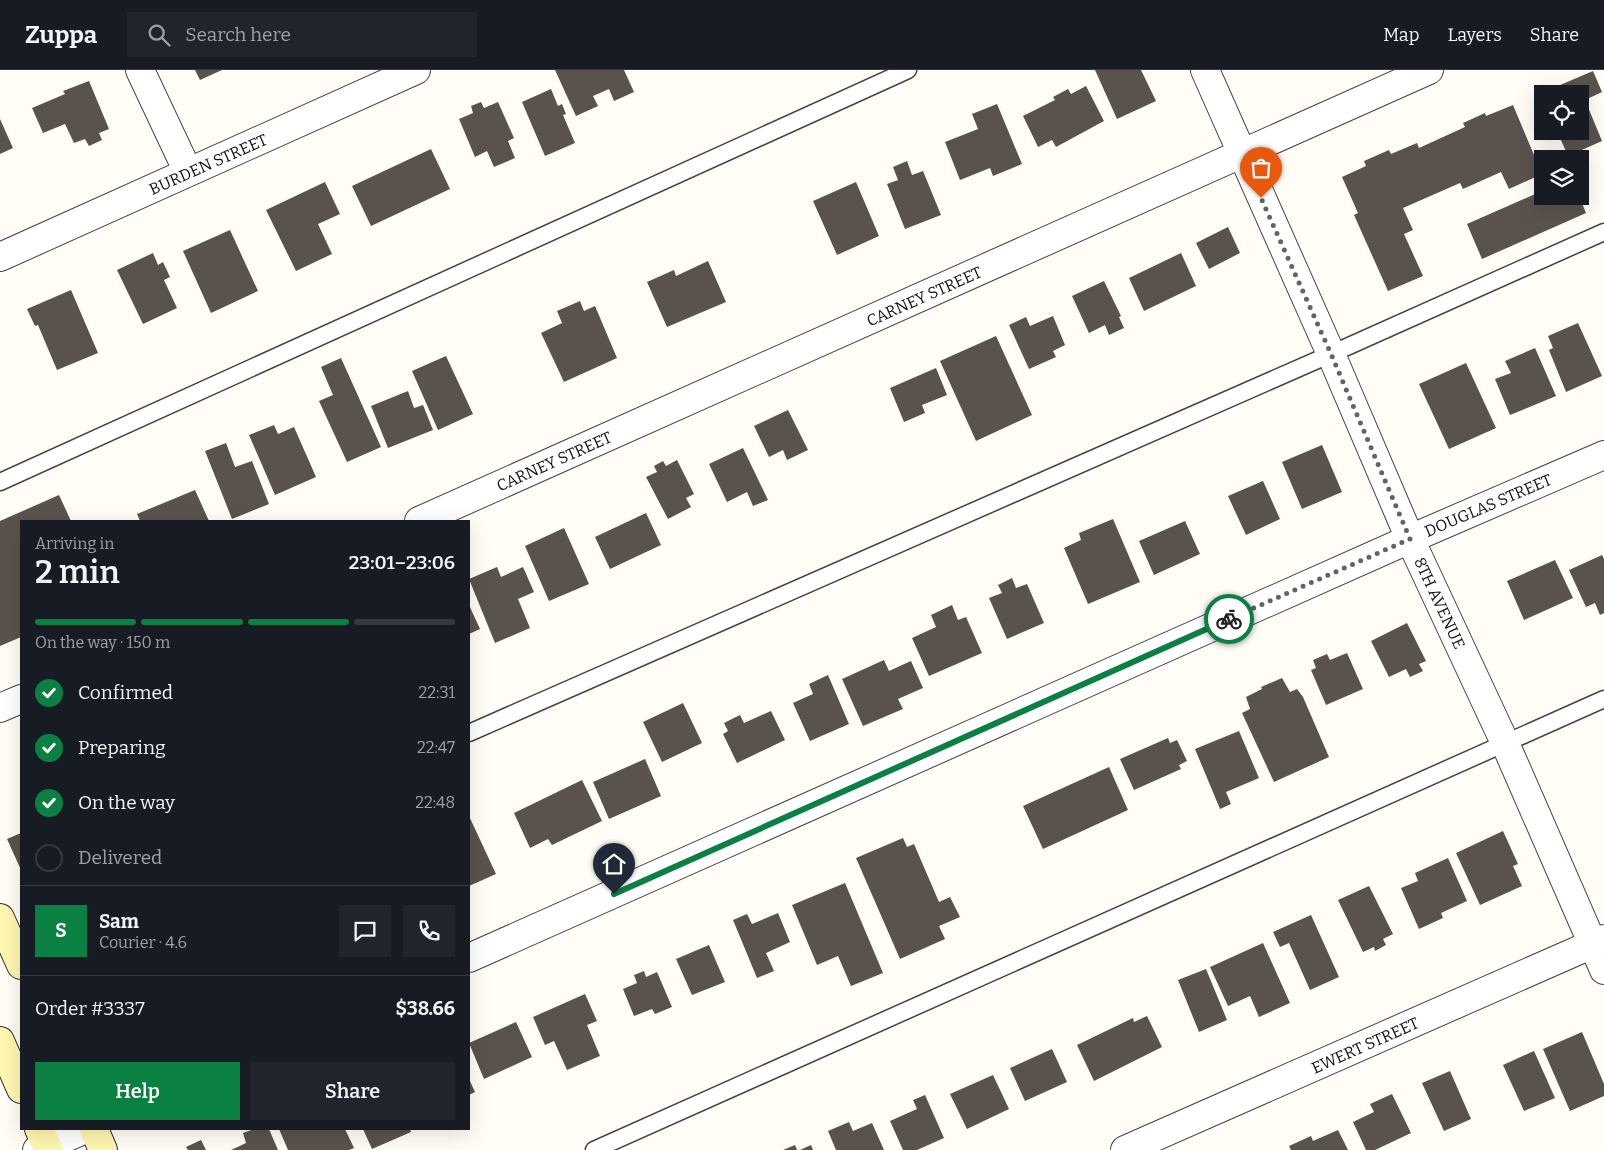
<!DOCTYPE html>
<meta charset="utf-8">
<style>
body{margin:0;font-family:Bitter,serif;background:#20242c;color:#f1f3f6;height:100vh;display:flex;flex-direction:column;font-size:19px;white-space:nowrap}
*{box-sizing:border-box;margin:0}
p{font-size:16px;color:#9ea1a6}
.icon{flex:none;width:28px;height:28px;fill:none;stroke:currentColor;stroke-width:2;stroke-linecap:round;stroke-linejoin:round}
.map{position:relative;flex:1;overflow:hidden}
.sheet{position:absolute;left:20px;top:450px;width:450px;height:610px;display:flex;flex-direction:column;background:#171b24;border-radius:0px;box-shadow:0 5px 20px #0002}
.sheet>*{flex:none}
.controls{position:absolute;left:1534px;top:15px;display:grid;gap:10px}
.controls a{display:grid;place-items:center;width:55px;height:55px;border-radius:0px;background:#171b24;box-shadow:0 5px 20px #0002;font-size:25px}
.pin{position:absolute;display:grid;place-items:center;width:42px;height:42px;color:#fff;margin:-51px -21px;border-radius:50% 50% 50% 0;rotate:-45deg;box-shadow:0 0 5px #0007}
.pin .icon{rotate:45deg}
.courier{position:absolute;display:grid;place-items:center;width:50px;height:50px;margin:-25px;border:4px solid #0b8043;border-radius:50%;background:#fff;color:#222;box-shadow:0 1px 6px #0007}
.headline em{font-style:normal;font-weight:600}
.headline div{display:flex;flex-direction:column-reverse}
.headline{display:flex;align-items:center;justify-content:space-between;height:85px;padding:0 15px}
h1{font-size:32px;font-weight:600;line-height:38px}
.bar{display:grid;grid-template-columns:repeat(4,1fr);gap:8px 5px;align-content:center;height:60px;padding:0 15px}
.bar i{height:6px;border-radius:4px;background:#363941}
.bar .selected{background:#0b8043}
.bar p{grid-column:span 4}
.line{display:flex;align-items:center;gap:12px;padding:0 15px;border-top:1px solid #363941}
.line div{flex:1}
.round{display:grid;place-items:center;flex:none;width:52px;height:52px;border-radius:0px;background:#20242c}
ol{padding:0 15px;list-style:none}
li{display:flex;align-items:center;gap:15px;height:55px}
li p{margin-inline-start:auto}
li .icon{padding:5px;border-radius:50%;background:#0b8043;color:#fff;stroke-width:4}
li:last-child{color:#9ea1a6}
li i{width:28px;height:28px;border:2px solid #363941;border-radius:50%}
.action{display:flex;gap:10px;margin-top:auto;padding:10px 15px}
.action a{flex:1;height:58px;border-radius:0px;background:#0b8043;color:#fff;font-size:20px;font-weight:600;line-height:58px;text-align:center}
.action a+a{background:#20242c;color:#f1f3f6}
header{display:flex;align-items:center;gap:30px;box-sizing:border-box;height:70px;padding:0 25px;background:#171b24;border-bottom:1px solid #363941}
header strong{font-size:24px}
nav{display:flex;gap:28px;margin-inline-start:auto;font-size:18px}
.search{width:350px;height:45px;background:#20242c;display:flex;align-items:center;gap:12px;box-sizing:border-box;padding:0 18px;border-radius:0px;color:#9ea1a6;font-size:19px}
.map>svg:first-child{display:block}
.building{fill:#5a524d}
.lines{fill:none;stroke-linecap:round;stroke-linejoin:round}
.service-casing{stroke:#444;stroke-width:19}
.minor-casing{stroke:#444;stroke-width:30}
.tertiary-casing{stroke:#444;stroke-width:30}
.secondary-casing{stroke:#333;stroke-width:30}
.service{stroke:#fff;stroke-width:16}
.minor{stroke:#fff;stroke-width:28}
.tertiary{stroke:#fff;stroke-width:28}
.secondary{stroke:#fff6b0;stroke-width:28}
.done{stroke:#646461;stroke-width:5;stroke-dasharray:0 9}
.route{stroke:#0b8043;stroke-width:6}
.labels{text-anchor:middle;stroke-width:5;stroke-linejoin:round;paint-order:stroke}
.street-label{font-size:16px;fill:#111;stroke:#fff}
</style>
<header>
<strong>Zuppa</strong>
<div class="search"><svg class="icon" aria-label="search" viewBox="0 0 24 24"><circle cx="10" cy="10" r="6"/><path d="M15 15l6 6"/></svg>Search here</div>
<nav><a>Map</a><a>Layers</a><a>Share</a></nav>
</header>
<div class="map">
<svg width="1604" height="1080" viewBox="0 0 1604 1080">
<rect width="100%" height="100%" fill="#fffdf5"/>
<path class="building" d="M 195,0 L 222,0 L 200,10 Z
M 555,0 L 624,0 L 634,22 L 614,31 L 609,19 L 593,26 L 598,36 L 576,46 Z
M 1095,0 L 1141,0 L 1156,31 L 1117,49 Z
M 1593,1 L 1602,22 L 1585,30 L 1602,71 L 1568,86 L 1557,61 L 1580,61 L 1580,24 L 1542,24 L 1542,28 L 1539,24 Z
M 89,11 L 109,59 L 99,63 L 102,70 L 89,76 L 85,69 L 74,73 L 65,54 L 43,63 L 32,38 L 65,24 L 63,21 Z
M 1086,16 L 1104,51 L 1056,77 L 1052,70 L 1038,77 L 1023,46 L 1055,30 L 1053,27 L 1068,19 L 1071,24 Z
M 551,19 L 558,36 L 562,34 L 566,44 L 563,45 L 575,73 L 545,86 L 522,32 Z
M 481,32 L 484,38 L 498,32 L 514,68 L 508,71 L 515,88 L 494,97 L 487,81 L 475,87 L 459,49 L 473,43 L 471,36 Z
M 997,34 L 1022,94 L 993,106 L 990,98 L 960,110 L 945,72 L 978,59 L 972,44 Z
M 1513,35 L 1542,104 L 1509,119 L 1501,102 L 1463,119 L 1460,113 L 1403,138 L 1413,160 L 1404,164 L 1423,206 L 1388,221 L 1354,145 L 1358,143 L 1342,107 L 1366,96 L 1364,91 L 1389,80 L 1391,84 L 1417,73 L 1419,78 L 1465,57 L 1463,53 L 1485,43 L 1486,46 Z
M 0,49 L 13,78 L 0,84 Z
M 431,79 L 450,119 L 371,156 L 352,116 Z
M 907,91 L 912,105 L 923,101 L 941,145 L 905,159 L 887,114 L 898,110 L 893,97 Z
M 325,112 L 340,144 L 318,154 L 332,184 L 296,201 L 266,140 Z
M 856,112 L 879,166 L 837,185 L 813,131 Z
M 1542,121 L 1542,126 L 1579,126 L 1586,143 L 1482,189 L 1467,154 Z
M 1228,157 L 1240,183 L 1209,199 L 1196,173 Z
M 230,160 L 258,221 L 211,243 L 183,181 Z
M 153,183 L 158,195 L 163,192 L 170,207 L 164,210 L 177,238 L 143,254 L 117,200 Z
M 1181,183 L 1196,216 L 1144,241 L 1129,208 Z
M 708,191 L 726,232 L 667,257 L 647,212 L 674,200 L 676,206 Z
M 1104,211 L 1121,246 L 1119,247 L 1124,258 L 1109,265 L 1105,255 L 1089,263 L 1072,226 Z
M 71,220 L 98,283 L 57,300 L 38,255 L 35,256 L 27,239 Z
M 580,231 L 584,241 L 595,236 L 617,288 L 564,312 L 541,263 L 562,253 L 557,241 Z
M 1053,246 L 1065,275 L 1053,281 L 1056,287 L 1029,299 L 1009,255 L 1026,247 L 1030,256 Z
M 1578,253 L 1602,306 L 1566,322 L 1549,280 L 1553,278 L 1548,266 Z
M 996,266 L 1032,345 L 976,371 L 940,291 Z
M 1535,278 L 1556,326 L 1510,345 L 1495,309 L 1511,303 L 1505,291 Z
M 446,286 L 473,344 L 438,360 L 412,301 Z
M 341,288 L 381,377 L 347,392 L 319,331 L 333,325 L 321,297 Z
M 1466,293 L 1496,358 L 1449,379 L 1419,314 Z
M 936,298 L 947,325 L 922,335 L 925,343 L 904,352 L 890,318 Z
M 408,321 L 414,338 L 423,335 L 433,360 L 388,378 L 371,336 Z
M 788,340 L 808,380 L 787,390 L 783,380 L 769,387 L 754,356 Z
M 274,355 L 278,364 L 294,357 L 316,407 L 275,425 L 249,365 Z
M 226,373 L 235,397 L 252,391 L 269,434 L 232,449 L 205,381 Z
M 1322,375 L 1342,422 L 1302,439 L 1282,392 Z
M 743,378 L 768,430 L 753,436 L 747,422 L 727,432 L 709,394 Z
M 677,390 L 694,424 L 686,428 L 691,437 L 668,449 L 646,407 L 657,402 L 654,396 L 663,391 L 666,396 Z
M 1263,411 L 1280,449 L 1246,465 L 1228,426 Z
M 195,420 L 209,451 L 140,451 L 137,444 Z
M 59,425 L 71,451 L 21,451 L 21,567 L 0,576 L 0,451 Z
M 646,443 L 661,475 L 610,499 L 595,467 Z
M 1113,449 L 1140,512 L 1088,534 L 1064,478 L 1081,470 L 1079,463 Z
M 1185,451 L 1200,484 L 1154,505 L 1139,471 Z
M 564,458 L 589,514 L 549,531 L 525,476 Z
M 1602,485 L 1604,489 L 1604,543 L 1600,545 L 1595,533 L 1586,537 L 1569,500 Z
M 1555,490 L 1573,528 L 1524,550 L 1507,511 Z
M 497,497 L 501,507 L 523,497 L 534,522 L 518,529 L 530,558 L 495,573 L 469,509 Z
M 1012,508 L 1016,518 L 1027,514 L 1044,553 L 1007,569 L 989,528 L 1002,523 L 998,515 Z
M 469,535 L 480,559 L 469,564 Z
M 952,535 L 958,550 L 966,547 L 982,583 L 929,606 L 912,568 L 936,557 L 931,545 Z
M 1407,553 L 1426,591 L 1419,594 L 1423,601 L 1410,607 L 1406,599 L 1389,607 L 1371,571 Z
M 1347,583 L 1363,619 L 1326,635 L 1311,600 L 1316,598 L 1313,590 L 1327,584 L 1330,590 Z
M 884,590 L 889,601 L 911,591 L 923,618 L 898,629 L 903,639 L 863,656 L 842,609 Z
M 828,605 L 849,654 L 810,671 L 793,633 L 813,624 L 809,614 Z
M 1282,608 L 1290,622 L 1297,619 L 1303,627 L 1329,687 L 1274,712 L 1242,643 L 1250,639 L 1246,627 L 1262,619 L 1261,617 Z
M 683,633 L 702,673 L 662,692 L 643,652 Z
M 771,641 L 785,670 L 737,693 L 723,664 L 728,661 L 724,653 L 740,645 L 744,653 Z
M 1239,661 L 1259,708 L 1226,722 L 1231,734 L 1220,739 L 1195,679 Z
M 1168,668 L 1170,673 L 1177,670 L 1187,691 L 1179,695 L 1181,699 L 1134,720 L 1120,689 Z
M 645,689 L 661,726 L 609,749 L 593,712 Z
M 1109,697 L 1128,740 L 1043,779 L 1023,736 Z
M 582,710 L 602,751 L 552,775 L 548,769 L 530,778 L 514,743 Z
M 469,746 L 496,804 L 469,816 Z
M 1503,761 L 1518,794 L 1513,796 L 1522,816 L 1480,835 L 1456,783 Z
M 21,763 L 21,800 L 7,769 Z
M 903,768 L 907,777 L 914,774 L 939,832 L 950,827 L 960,847 L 939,856 L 945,869 L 900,889 L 856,788 Z
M 1448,788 L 1467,831 L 1441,843 L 1443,848 L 1419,859 L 1401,818 L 1418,811 L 1415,803 Z
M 845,813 L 883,903 L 851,916 L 838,886 L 817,895 L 792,835 Z
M 1369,816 L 1393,864 L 1383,869 L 1386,875 L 1375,881 L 1374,877 L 1363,882 L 1338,830 Z
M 778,843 L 790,872 L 766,883 L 774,901 L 757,908 L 733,850 L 747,844 L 752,854 Z
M 1311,845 L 1339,907 L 1310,920 L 1289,873 L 1280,877 L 1273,862 Z
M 1263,873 L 1290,933 L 1259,947 L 1250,926 L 1228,936 L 1210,897 Z
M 709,875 L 725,912 L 692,925 L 676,889 Z
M 1206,899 L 1227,950 L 1199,962 L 1178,910 Z
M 644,901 L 646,907 L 657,902 L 672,937 L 655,944 L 652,939 L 634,946 L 623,919 L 637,913 L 634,905 Z
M 585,924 L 597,951 L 587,955 L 600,986 L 567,1000 L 554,971 L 545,975 L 533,947 Z
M 1147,946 L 1162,977 L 1094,1011 L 1077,975 L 1133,948 L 1134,952 Z
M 516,952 L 532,987 L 484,1009 L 469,973 Z
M 1582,962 L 1604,1014 L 1604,1026 L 1570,1041 L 1543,979 Z
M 1052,979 L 1067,1012 L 1025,1031 L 1010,998 Z
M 1534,981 L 1555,1028 L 1524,1041 L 1503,995 Z
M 1450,1001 L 1471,1049 L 1444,1061 L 1422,1013 Z
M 993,1005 L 1009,1039 L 967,1059 L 950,1024 Z
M 469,1009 L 475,1022 L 469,1025 Z
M 1392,1024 L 1411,1063 L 1375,1080 L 1366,1080 L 1353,1052 L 1374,1042 L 1370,1034 Z
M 925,1025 L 944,1068 L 917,1080 L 903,1080 L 890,1051 L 917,1039 L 913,1030 Z
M 849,1052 L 853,1061 L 872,1053 L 884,1080 L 836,1080 L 828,1061 Z
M 254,1059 L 269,1059 L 278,1080 L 231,1080 L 246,1073 L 243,1063 Z
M 279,1059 L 345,1059 L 354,1078 L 349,1080 L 288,1080 Z
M 363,1059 L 410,1059 L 411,1062 L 372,1079 Z
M 1338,1060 L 1348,1080 L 1291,1080 L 1289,1076 L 1311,1066 L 1313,1071 Z
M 201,1070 L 206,1080 L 188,1080 L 186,1077 Z
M 795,1075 L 797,1080 L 783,1080 Z
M 811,1075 L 813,1080 L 800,1080 Z"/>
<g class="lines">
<g class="service-casing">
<path id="service" d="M 0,412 L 908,0
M 469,663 L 1331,284 L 1604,162
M 594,1080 L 1604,629"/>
</g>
<g class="minor-casing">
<path id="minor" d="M 140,0 L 188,102
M 1205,0 L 1331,284 L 1410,469 L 1505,673 L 1604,900
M 0,187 L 416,0
M 469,888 L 1410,469 L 1604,385
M 37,1080 L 86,1059
M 1125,1080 L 1604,869"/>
</g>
<g class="tertiary-casing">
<path id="tertiary" d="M 419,451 L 1429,0
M 0,638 L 21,629"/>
</g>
<g class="secondary-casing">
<path id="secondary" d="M 0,848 L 21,895
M 0,971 L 21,1019
M 39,1059 L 49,1080
M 94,1059 L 103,1080"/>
</g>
<use href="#service" class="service"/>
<use href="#minor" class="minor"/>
<use href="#tertiary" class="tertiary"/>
<use href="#secondary" class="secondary"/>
</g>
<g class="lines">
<path class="done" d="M 1229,549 L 1410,469 L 1331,284 L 1261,128"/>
<path class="route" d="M 614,824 L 1229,549"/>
</g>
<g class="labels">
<g class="street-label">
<text transform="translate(208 94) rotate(-24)" y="6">BURDEN STREET</text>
<text transform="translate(924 226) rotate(-24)" y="6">CARNEY STREET</text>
<text transform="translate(554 391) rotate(-24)" y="6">CARNEY STREET</text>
<text transform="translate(1488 435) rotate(-23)" y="6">DOUGLAS STREET</text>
<text transform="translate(1440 533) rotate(65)" y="6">8TH AVENUE</text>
<text transform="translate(1365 975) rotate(-24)" y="6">EWERT STREET</text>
</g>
</g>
</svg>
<div class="controls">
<a><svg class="icon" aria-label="locate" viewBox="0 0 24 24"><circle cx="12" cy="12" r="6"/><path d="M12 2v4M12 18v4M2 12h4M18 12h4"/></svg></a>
<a><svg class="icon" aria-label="layers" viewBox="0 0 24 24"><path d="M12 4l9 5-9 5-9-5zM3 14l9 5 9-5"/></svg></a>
</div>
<div class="pin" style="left:1261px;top:128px;background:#ea580c"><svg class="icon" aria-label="bag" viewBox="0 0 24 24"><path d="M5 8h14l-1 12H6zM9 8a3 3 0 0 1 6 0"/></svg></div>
<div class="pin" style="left:614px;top:824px;background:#1f2937"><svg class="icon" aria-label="home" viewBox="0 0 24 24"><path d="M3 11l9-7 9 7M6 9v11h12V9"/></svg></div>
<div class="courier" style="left:1229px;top:549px"><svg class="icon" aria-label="bike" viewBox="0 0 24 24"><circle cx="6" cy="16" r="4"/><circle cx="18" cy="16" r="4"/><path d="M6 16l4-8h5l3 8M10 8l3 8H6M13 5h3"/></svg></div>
<section class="sheet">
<div class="headline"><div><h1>2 min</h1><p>Arriving in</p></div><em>23:01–23:06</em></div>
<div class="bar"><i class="selected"></i><i class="selected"></i><i class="selected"></i><i></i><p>On the way · 150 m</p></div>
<ol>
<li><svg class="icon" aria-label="check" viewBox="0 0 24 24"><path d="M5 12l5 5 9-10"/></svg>Confirmed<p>22:31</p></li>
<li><svg class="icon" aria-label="check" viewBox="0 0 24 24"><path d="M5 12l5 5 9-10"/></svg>Preparing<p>22:47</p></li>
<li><svg class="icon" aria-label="check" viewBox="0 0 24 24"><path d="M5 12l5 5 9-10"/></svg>On the way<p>22:48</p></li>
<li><i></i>Delivered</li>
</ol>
<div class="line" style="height:90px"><b class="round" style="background:#0b8043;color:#fff">S</b><div><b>Sam</b><p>Courier · 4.6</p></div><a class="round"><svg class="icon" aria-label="chat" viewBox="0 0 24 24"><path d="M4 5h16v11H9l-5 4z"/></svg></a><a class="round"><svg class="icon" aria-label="phone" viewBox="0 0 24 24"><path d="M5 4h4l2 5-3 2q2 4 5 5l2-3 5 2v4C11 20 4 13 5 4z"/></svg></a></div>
<div class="line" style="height:65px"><div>Order #3337</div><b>$38.66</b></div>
<div class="action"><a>Help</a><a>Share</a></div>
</section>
</div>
